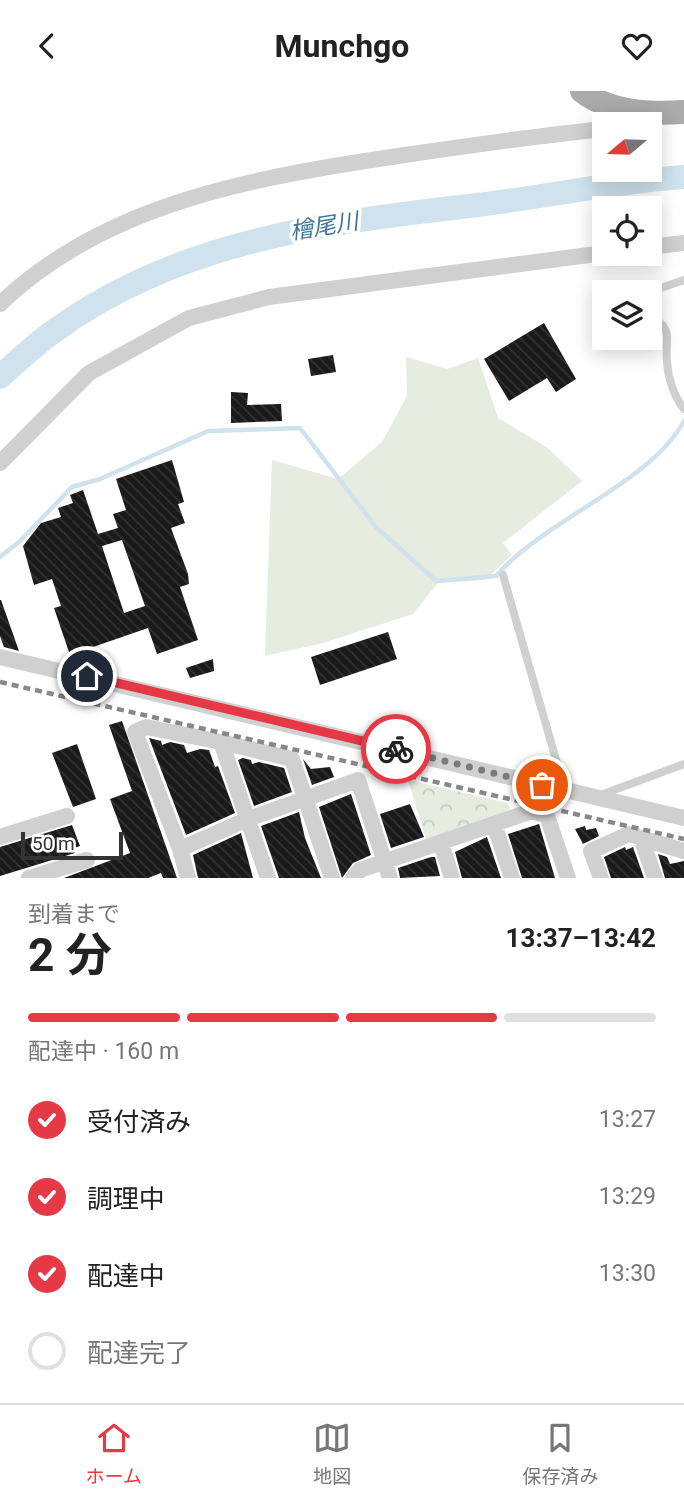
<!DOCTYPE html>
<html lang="ja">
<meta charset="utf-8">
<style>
body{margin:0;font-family:Roboto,"Noto Sans JP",sans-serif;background:#f6f6f6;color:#222;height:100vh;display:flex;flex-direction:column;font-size:26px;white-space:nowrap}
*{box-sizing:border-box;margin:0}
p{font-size:23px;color:#767676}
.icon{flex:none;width:38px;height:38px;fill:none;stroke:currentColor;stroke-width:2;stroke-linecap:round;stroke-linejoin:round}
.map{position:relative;height:787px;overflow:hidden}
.sheet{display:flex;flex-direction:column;background:#fff;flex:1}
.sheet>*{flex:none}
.needle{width:46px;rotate:251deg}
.controls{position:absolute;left:592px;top:21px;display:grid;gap:14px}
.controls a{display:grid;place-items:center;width:70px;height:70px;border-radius:0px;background:#fff;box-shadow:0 4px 18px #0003;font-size:35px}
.scale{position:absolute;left:21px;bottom:18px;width:102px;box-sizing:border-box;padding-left:7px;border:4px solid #333;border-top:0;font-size:19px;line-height:24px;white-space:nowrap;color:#333;-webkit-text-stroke:5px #fff;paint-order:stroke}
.pin{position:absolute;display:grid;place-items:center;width:60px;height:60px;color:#fff;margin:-30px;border:4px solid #fff;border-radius:50%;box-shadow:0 2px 7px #0007}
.courier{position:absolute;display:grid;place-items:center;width:70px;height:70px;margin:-35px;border:5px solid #e63946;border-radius:50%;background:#fff;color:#222;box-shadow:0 2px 9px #0007}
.headline em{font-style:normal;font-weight:700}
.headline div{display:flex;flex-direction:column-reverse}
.headline{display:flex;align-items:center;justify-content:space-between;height:119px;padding:0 28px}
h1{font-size:46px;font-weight:700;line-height:52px}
.bar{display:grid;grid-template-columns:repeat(4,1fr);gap:10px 7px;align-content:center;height:84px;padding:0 28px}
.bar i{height:9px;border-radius:5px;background:#e0e0e0}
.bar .current{background:#e63946}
.bar p{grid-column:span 4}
ol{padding:0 28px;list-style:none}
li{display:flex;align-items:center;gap:21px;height:77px}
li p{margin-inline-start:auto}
li .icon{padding:7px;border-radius:50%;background:#e63946;color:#fff;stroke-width:4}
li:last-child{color:#767676}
li i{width:38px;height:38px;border:4px solid #e0e0e0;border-radius:50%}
header{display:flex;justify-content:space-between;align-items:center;height:91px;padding:0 28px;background:#fff;font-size:32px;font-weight:700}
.tabs{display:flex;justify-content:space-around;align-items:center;height:98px;border-top:2px solid #e0e0e0;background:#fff;font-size:19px;color:#767676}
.tabs a{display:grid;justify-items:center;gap:4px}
.tabs .current{color:#e63946}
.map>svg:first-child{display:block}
.park{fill:url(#park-crowns)}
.garden{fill:#e6ecdf}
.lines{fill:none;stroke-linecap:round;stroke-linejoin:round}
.stream{stroke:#cfe2ee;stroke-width:4.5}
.river{stroke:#cfe2ee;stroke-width:24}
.building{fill:url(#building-back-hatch);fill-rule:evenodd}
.service{stroke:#d0d0d0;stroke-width:8}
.minor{stroke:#d0d0d0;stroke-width:16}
.primary{stroke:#ababab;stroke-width:24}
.rail{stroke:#888;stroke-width:4.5;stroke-dasharray:7 5;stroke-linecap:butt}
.done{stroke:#7a7a7a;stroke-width:7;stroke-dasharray:0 12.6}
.route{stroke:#e63946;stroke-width:9}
.labels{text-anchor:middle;stroke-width:7;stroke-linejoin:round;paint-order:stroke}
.water-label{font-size:23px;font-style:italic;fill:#3f7597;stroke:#fff}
</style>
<header><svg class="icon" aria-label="back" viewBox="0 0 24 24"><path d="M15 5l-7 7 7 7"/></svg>Munchgo<svg class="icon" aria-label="heart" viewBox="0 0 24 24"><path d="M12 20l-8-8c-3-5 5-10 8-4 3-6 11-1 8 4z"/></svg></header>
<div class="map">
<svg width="684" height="787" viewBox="0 0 684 787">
<defs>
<pattern id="park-crowns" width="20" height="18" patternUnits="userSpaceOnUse" patternTransform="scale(1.75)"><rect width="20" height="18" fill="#e6ecdf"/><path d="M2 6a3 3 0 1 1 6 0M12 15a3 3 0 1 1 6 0" fill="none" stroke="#c6cbc0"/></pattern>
<pattern id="building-back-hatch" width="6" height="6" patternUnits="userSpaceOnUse" patternTransform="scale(1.75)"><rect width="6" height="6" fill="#1a1a1a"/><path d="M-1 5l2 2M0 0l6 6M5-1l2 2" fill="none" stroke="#333"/></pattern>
</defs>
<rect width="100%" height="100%" fill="#fff"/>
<path class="park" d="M 408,689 L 508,712 L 510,719 L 427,751 Z"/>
<path class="garden" d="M 406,266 L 447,278 L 478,267 L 498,327 L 548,357 L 582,390 L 503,452 L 512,464 L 485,489 L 438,492 L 413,523 L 323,552 L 265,565 L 272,369 L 338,388 L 382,351 L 407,305 Z"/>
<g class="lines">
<path class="stream" d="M 0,466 L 20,450 L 72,396 L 100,388 L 208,340 L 300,337 L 376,436 L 436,490 L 496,485 C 544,429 651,392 684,330"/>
<path class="river" d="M 0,286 C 17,271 34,254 53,241 C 175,151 323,132 469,115 C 541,107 612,91 684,86"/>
</g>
<path class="building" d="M 544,232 L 576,288 L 556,301 L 547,287 L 509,310 L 484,268 Z
M 333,264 L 336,281 L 311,285 L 308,268 Z
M 231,301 L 248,302 L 247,314 L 281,313 L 282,330 L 231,332 Z
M 172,369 L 184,411 L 178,413 L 185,432 L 171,437 L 188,483 L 189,493 L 180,496 L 198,549 L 157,563 L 148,537 L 70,564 L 54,517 L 61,515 L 52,488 L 34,494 L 23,455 L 41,432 L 61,426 L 58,417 L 73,412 L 70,404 L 83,399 L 98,443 L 118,437 L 113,423 L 126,419 L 116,388 ZM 122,449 L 145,515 L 124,522 L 102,455 Z
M 0,509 L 1,509 L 19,560 L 4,556 L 0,545 Z
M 388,541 L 397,568 L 320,594 L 311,566 Z
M 213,568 L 214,580 L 190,587 L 186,577 Z
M 122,630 L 177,787 L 163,787 L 161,782 L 148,787 L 64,787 L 130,762 L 110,708 L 132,700 L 109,634 Z
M 149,647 L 161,650 L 162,654 L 170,651 L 184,654 L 187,662 L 200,658 L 209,659 L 215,676 L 218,675 L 235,722 L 186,744 Z
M 77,653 L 96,708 L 73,716 L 52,662 Z
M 243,667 L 251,669 L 252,673 L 259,671 L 284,677 L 292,701 L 254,715 L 238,669 Z
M 303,668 L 311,678 L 330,676 L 334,686 L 312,694 Z
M 351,703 L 371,764 L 353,772 L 342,787 L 319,716 Z
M 410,713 L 424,746 L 391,757 L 380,723 Z
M 299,721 L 305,747 L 321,787 L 279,787 L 261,735 Z
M 539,733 L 555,787 L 522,787 L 508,743 Z
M 72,734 L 80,755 L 74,757 L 75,762 L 0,785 L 0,756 Z
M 585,735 L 586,739 L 596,737 L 599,745 L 583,753 L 575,738 Z
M 241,742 L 253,787 L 198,787 L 193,764 Z
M 487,746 L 501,787 L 462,787 L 455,761 Z
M 625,756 L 626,759 L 633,756 L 644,787 L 611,787 L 604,766 Z
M 658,763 L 667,766 L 670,773 L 684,770 L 684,787 L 665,787 Z
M 431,766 L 435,766 L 440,785 L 400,787 L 398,777 Z"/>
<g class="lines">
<path class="service" d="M 649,201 L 684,189
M 649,225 C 676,237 664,250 667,271 C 668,287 674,306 684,318
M 503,484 L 565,700
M 598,705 L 684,673"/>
<path class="minor" d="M 649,156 L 684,152
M 0,213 C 106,111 258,86 398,65 C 466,55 535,45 604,38
M 0,372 L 89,282 L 189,227 L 269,206 L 604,162
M 0,566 L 684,727
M 221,651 L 292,668 L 332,787
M 494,733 L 512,787
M 0,746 L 67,725
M 641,747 L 684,760
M 441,752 L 452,787
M 180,758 L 248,728 L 358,689 L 390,787
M 29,787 L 87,769
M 188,787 L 180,758 L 135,641 L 146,636 L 221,651 L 268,787
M 353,787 L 360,779 L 532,720 L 547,725 L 568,787
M 601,787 L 591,760 L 629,743 L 641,747 L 655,787"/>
<path class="primary" d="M 582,0 C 610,22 650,23 684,21"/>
<path class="rail" d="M 0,591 L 684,748"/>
</g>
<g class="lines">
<path class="done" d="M 396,658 L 542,694"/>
<path class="route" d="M 87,585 L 396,658"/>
</g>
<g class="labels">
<g class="water-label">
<text transform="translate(324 135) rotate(-9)" y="8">檜尾川</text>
</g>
</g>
</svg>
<div class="controls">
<a><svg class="needle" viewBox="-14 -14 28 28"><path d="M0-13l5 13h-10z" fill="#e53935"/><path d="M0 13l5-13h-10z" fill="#767676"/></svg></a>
<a><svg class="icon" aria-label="locate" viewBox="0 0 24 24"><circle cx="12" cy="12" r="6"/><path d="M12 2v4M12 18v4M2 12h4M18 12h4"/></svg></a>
<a><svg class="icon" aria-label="layers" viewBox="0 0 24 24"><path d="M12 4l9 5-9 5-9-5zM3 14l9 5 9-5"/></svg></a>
</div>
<div class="scale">50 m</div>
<div class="pin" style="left:542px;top:694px;background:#ea580c"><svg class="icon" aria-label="bag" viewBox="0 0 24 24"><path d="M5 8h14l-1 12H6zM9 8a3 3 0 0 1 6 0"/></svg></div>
<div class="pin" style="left:87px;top:585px;background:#1f2937"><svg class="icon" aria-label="home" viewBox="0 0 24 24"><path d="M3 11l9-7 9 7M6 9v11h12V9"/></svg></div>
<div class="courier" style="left:396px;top:658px"><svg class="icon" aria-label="bike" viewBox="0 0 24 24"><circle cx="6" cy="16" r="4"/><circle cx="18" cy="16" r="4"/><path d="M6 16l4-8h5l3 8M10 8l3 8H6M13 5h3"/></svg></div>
</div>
<section class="sheet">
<div class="headline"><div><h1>2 分</h1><p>到着まで</p></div><em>13:37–13:42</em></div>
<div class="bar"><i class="current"></i><i class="current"></i><i class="current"></i><i></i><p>配達中 · 160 m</p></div>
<ol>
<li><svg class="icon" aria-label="check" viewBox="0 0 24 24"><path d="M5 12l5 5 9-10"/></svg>受付済み<p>13:27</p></li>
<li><svg class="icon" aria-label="check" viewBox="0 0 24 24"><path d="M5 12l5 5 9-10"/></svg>調理中<p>13:29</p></li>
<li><svg class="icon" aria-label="check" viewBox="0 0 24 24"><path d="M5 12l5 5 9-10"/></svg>配達中<p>13:30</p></li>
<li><i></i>配達完了</li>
</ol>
</section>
<nav class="tabs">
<a class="current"><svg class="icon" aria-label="home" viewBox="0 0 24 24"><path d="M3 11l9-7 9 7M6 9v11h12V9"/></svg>ホーム</a>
<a><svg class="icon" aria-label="map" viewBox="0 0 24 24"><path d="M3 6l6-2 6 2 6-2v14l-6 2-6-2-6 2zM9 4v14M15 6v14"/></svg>地図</a>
<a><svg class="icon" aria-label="saved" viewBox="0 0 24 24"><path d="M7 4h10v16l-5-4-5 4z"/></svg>保存済み</a>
</nav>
